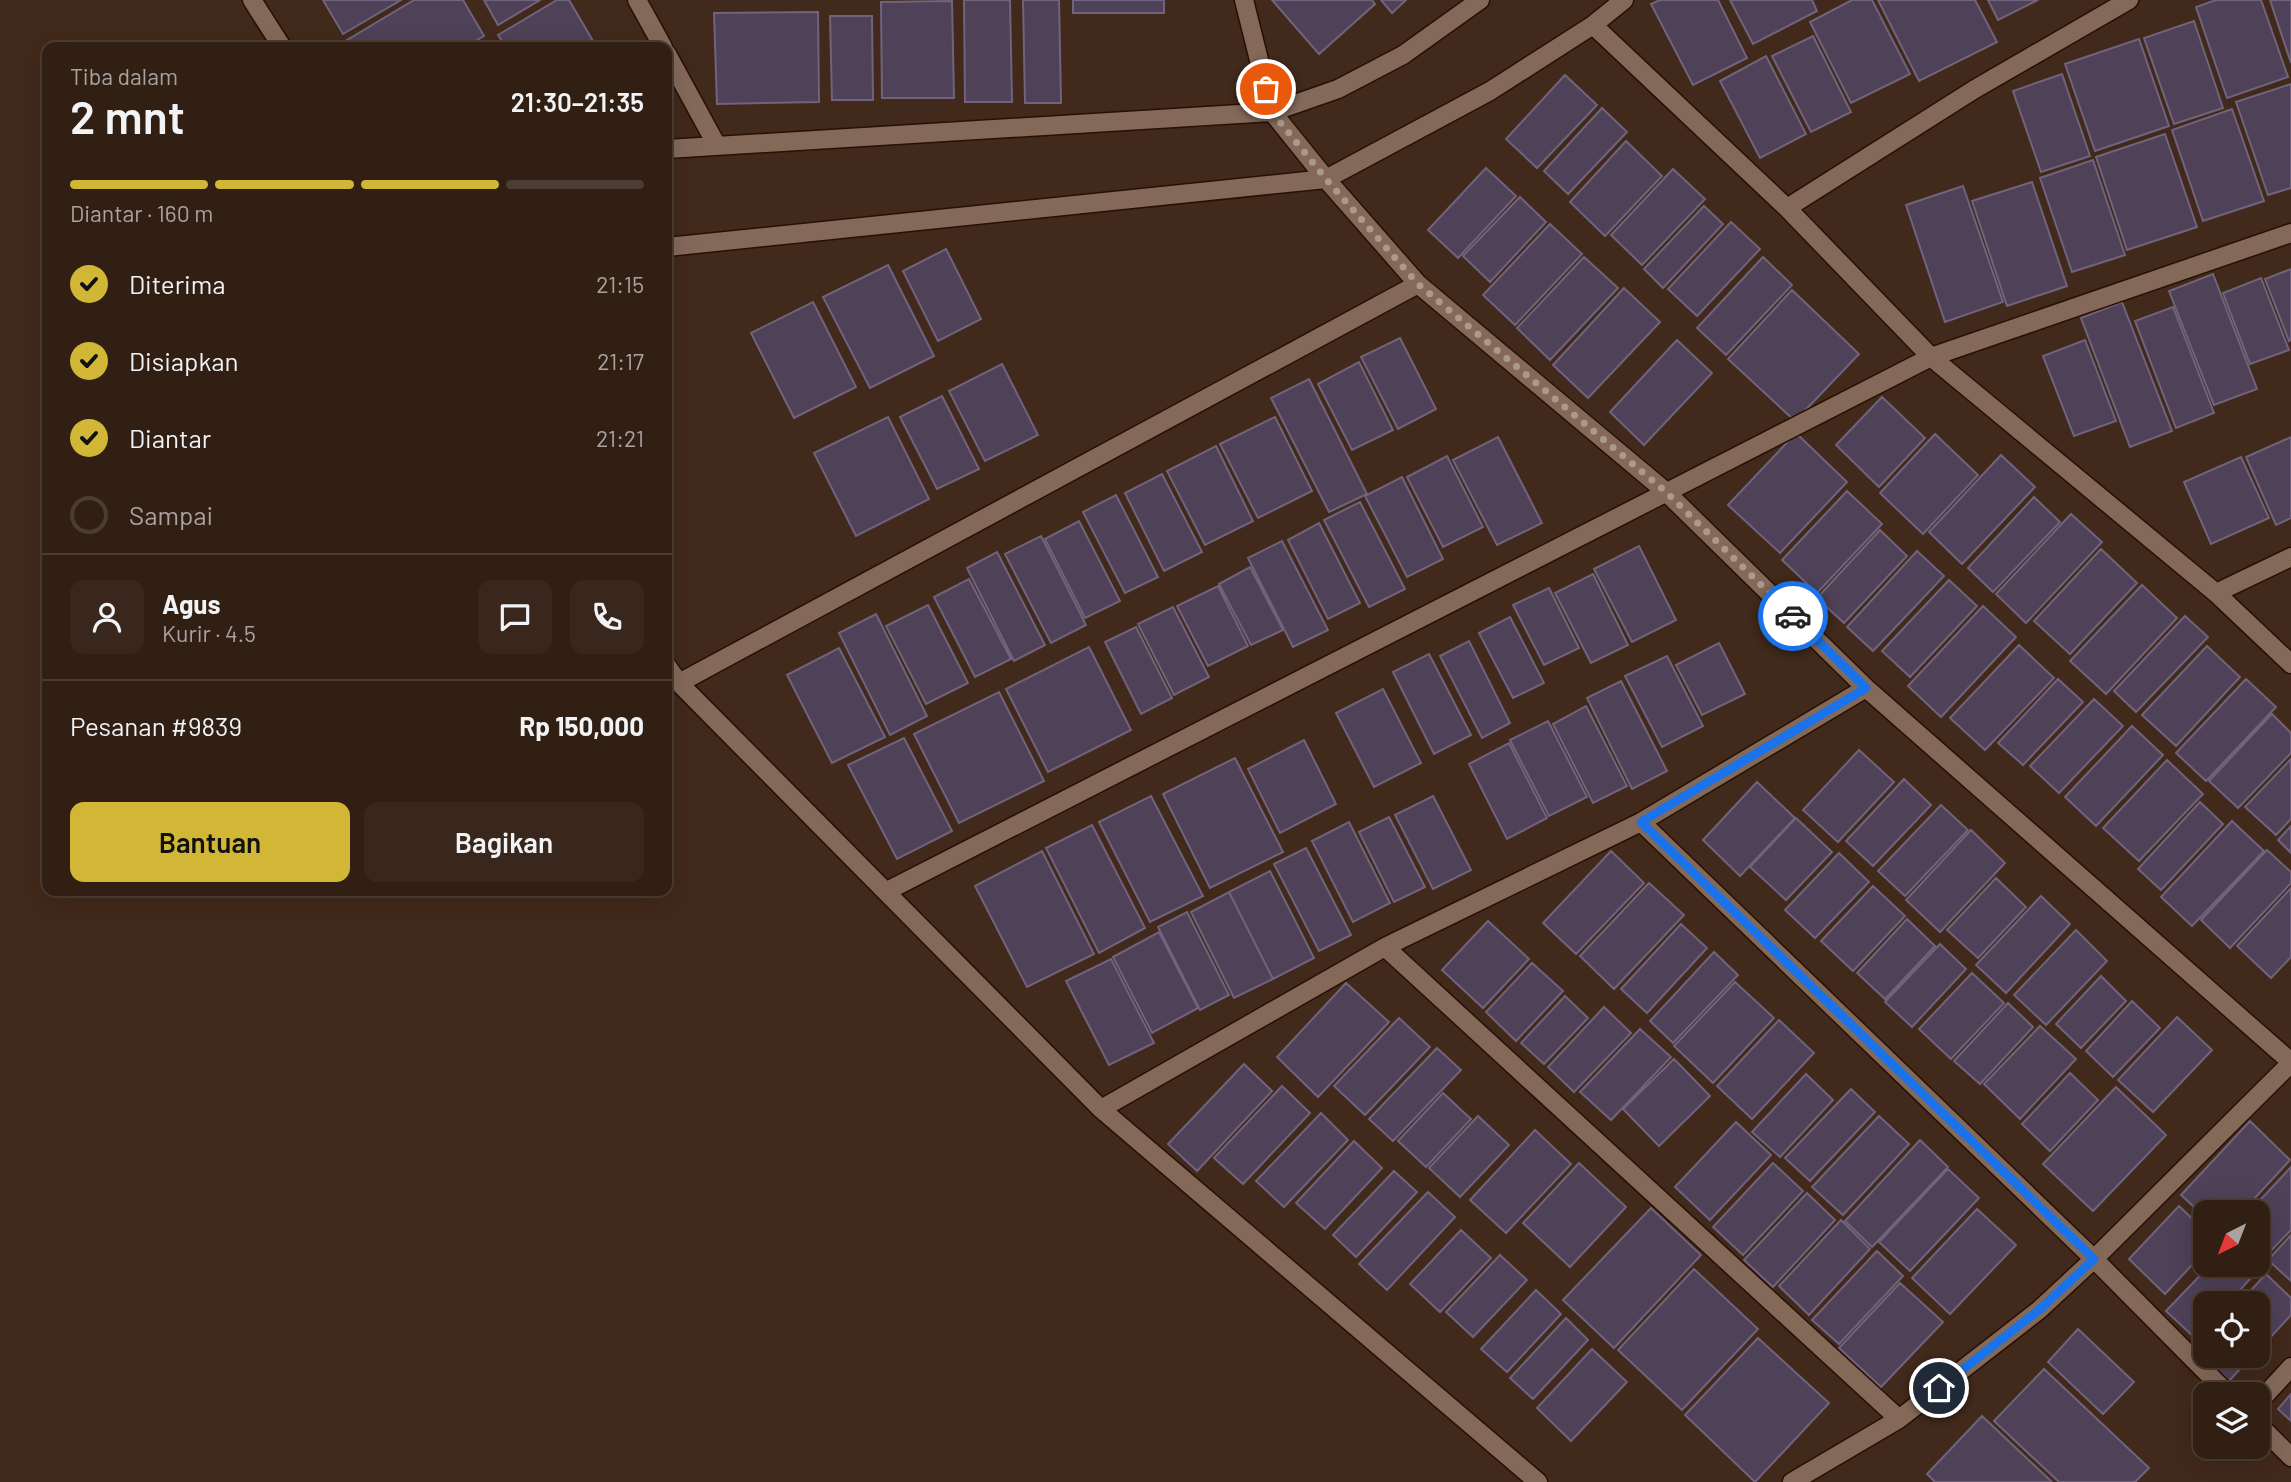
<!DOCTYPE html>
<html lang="id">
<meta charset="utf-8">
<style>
body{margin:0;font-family:Barlow,sans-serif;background:#39271d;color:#f1f3f6;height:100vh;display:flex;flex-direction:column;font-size:26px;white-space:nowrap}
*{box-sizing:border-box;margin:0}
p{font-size:23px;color:#a8a2a0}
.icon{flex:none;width:38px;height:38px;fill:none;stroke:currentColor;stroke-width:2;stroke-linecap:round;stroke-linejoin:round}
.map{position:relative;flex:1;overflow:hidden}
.side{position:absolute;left:42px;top:42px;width:630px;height:854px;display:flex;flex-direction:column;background:#311f14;border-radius:14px;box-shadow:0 7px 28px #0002,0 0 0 2px #4c3d34}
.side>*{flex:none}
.needle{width:46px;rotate:222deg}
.buttons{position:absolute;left:2193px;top:1200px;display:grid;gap:14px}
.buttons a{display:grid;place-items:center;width:77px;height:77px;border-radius:14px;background:#311f14;box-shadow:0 7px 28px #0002,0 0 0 2px #4c3d34;font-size:35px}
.pin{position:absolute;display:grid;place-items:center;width:60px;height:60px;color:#fff;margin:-30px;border:4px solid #fff;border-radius:50%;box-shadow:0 2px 7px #0007}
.courier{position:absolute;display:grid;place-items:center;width:70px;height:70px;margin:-35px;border:5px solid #1a73e8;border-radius:50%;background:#fff;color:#222;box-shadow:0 2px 9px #0007}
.summary em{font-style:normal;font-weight:600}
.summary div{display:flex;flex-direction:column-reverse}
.summary{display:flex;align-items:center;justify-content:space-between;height:119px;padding:0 28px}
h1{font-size:46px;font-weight:600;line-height:52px}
.bar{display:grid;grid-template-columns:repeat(4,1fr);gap:10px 7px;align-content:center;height:84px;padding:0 28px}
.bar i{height:9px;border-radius:5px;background:#4c3d34}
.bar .current{background:#d2b736}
.bar p{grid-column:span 4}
.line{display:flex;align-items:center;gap:18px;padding:0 28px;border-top:2px solid #4c3d34}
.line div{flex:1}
.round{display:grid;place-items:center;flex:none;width:74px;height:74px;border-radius:14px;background:#39271d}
ol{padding:0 28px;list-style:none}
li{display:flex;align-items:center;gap:21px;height:77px}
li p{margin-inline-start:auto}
li .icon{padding:7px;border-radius:50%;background:#d2b736;color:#111;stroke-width:4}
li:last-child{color:#a8a2a0}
li i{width:38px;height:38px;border:4px solid #4c3d34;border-radius:50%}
.cta{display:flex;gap:14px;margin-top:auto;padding:14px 28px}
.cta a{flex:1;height:80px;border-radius:14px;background:#d2b736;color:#111;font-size:28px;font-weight:600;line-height:80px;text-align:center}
.cta a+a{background:#39271d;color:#f1f3f6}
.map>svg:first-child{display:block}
.building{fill:#4e4158;stroke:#71637c;stroke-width:2}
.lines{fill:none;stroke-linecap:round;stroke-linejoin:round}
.street-casing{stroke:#271104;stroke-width:21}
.street{stroke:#846959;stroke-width:18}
.done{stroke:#ac998e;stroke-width:7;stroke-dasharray:0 12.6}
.route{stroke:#1a73e8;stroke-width:9}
</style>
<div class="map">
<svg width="2291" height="1482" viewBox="0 0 2291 1482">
<rect width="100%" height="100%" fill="#41291b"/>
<path class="building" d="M 323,0 L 401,0 L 343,34 Z
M 414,0 L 463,0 L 484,36 L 465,47 L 345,47 L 342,43 Z
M 484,0 L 540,0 L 498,25 Z
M 557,0 L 569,0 L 593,41 L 583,47 L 506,47 L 498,35 Z
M 964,0 L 1010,0 L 1012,102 L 965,102 Z
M 1023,0 L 1059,0 L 1061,103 L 1025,103 Z
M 1073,0 L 1164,0 L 1164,13 L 1073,13 Z
M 1272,0 L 1372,0 L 1375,4 L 1319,54 Z
M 1381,0 L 1406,0 L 1392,13 Z
M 1660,0 L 1718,0 L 1747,58 L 1693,85 L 1651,4 Z
M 1730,0 L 1812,0 L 1817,11 L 1753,44 Z
M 1852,0 L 1872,0 L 1910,74 L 1851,103 L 1810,22 Z
M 1878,0 L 1975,0 L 1997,42 L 1919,81 Z
M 1988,0 L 2038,0 L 1998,20 Z
M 2216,0 L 2261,0 L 2288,77 L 2227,98 L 2196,7 Z
M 2270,0 L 2291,0 L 2291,63 Z
M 952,1 L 954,98 L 882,98 L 881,2 Z
M 818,12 L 819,102 L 717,104 L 714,13 Z
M 830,16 L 872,16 L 873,100 L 832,100 Z
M 2194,21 L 2223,108 L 2174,124 L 2144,38 Z
M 1813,36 L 1851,112 L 1811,132 L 1772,56 Z
M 2139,39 L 2169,126 L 2095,151 L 2065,64 Z
M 1766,56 L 1806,134 L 1760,158 L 1720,81 Z
M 2062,74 L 2090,156 L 2041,172 L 2013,91 Z
M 1565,75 L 1597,105 L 1537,168 L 1506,139 Z
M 2291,84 L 2291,188 L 2268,195 L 2236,102 Z
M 1602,108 L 1627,132 L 1568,194 L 1544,171 Z
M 2232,109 L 2264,201 L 2203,221 L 2172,130 Z
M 2165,134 L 2197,227 L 2127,250 L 2096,157 Z
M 1626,141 L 1662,176 L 1605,236 L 1570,202 Z
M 2093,160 L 2125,255 L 2072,272 L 2040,178 Z
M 1486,168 L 1516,196 L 1458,258 L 1428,230 Z
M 1673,169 L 1705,199 L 1642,265 L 1611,235 Z
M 2032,182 L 2067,286 L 2007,306 L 1972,201 Z
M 1963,186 L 2003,302 L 1945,322 L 1906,205 Z
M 1520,197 L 1546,222 L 1490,282 L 1463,256 Z
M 1704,206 L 1723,224 L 1663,288 L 1644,269 Z
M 1731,222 L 1760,249 L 1697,316 L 1668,289 Z
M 1550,224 L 1582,254 L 1515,325 L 1483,295 Z
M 946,249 L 981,319 L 938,341 L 903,271 Z
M 1584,257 L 1618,288 L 1550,360 L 1517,328 Z
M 1763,257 L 1792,285 L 1726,355 L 1697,328 Z
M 888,265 L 934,356 L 870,388 L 823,297 Z
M 2291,269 L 2291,340 L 2289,341 L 2265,279 Z
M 2213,274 L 2257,389 L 2214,405 L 2169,291 Z
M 2261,278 L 2289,350 L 2250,364 L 2223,293 Z
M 1624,288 L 1660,322 L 1588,398 L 1553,365 Z
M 1792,290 L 1859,354 L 1795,421 L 1728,359 Z
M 813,302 L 856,387 L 794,418 L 751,333 Z
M 2122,302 L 2172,431 L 2130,447 L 2081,318 Z
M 2173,307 L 2214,413 L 2176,428 L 2135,321 Z
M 1400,338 L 1436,409 L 1398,429 L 1361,357 Z
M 1677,340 L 1712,373 L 1644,445 L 1610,412 Z
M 2085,340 L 2116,421 L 2074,436 L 2043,356 Z
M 1359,362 L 1393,430 L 1352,450 L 1318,384 Z
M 1002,364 L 1038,435 L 985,461 L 949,391 Z
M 1309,379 L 1367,494 L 1329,512 L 1271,398 Z
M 942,396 L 979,469 L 937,489 L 900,417 Z
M 1882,397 L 1925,438 L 1879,487 L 1836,445 Z
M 888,417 L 929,499 L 856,536 L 814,453 Z
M 1275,417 L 1312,491 L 1258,518 L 1220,444 Z
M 1796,433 L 1847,482 L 1780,553 L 1728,505 Z
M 1935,434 L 1978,475 L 1923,534 L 1880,493 Z
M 1498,437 L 1542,523 L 1497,545 L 1453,460 Z
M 2291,437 L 2291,518 L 2276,525 L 2246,457 Z
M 1216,446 L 1253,521 L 1205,545 L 1167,471 Z
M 2001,455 L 2035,487 L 1962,564 L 1929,532 Z
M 1447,456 L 1483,527 L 1443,547 L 1407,477 Z
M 2241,457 L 2269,518 L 2211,544 L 2184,482 Z
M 1162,474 L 1202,552 L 1164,571 L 1125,493 Z
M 1402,477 L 1443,559 L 1407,577 L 1365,496 Z
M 1847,491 L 1882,524 L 1817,593 L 1782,560 Z
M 1116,495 L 1158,577 L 1125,593 L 1083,512 Z
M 2034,497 L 2060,522 L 1993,592 L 1968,568 Z
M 1360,502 L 1405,589 L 1369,607 L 1324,520 Z
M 2071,514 L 2102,542 L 2026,623 L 1996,594 Z
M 1079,521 L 1120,601 L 1085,618 L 1045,539 Z
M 1319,523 L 1360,603 L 1328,619 L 1288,540 Z
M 1880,530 L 1907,556 L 1844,623 L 1817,598 Z
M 1041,536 L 1086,625 L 1051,643 L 1005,554 Z
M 1282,541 L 1328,630 L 1293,647 L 1248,558 Z
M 1639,546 L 1676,620 L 1632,642 L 1594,569 Z
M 2101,549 L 2137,583 L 2070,654 L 2034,621 Z
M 1917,551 L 1944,576 L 1873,651 L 1847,627 Z
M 997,552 L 1045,645 L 1014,661 L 967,568 Z
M 1250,567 L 1283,630 L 1251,645 L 1219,584 Z
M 1593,574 L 1628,645 L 1591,663 L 1555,593 Z
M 969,579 L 1011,659 L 975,677 L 934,597 Z
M 1949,580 L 1977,606 L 1910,677 L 1882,651 Z
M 2142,585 L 2177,618 L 2106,694 L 2070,661 Z
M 1218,586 L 1248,646 L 1208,666 L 1177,606 Z
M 1549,588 L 1579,648 L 1544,665 L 1513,605 Z
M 928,605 L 968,683 L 926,704 L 886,626 Z
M 1983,606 L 2016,637 L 1941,717 L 1908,686 Z
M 1173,607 L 1209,677 L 1174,695 L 1138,624 Z
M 876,614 L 927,716 L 890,735 L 839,633 Z
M 2185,616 L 2208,637 L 2136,712 L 2114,691 Z
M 1510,617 L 1544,683 L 1513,698 L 1479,633 Z
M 1136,627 L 1172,698 L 1141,714 L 1105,642 Z
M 1469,641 L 1510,723 L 1482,738 L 1440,656 Z
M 1719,643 L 1745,694 L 1702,715 L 1676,665 Z
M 2019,645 L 2054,678 L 1985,750 L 1950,718 Z
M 2207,646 L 2240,677 L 2176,746 L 2142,715 Z
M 1089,647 L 1131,730 L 1048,772 L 1006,689 Z
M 839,648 L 885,737 L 832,763 L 787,675 Z
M 1429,654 L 1471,735 L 1434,754 L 1393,672 Z
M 1667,656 L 1703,726 L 1662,747 L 1625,676 Z
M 2058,679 L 2083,702 L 2023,765 L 1998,743 Z
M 2246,679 L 2276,707 L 2206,781 L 2176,753 Z
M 1621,681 L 1667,771 L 1632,789 L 1587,698 Z
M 1383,689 L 1421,763 L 1374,787 L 1336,713 Z
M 999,692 L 1044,781 L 959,823 L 914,734 Z
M 2094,699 L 2123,726 L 2059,793 L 2030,766 Z
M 1586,706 L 1627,786 L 1593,803 L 1553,724 Z
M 2272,714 L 2291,733 L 2291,753 L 2238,808 L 2209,781 Z
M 1548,721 L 1587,797 L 1549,816 L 1510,740 Z
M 2132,726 L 2163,755 L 2096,826 L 2065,797 Z
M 904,738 L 952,831 L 897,859 L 848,765 Z
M 1304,740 L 1336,804 L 1280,833 L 1248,769 Z
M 1509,743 L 1547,818 L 1507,839 L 1469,764 Z
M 1859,750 L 1894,782 L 1838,842 L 1803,810 Z
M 1235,758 L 1283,852 L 1210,888 L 1163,794 Z
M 2291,759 L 2291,819 L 2276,835 L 2245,807 Z
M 2167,760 L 2203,794 L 2139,861 L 2103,828 Z
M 1904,779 L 1931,805 L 1873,866 L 1846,841 Z
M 1757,782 L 1795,818 L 1740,876 L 1703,840 Z
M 1151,796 L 1203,896 L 1150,922 L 1099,822 Z
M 1433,796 L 1471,870 L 1433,889 L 1395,815 Z
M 2200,802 L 2223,824 L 2161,890 L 2138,869 Z
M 1941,805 L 1968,830 L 1905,896 L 1878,871 Z
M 1389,817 L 1425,887 L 1394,902 L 1359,832 Z
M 1796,818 L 1832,852 L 1786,900 L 1750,867 Z
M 2232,821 L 2264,851 L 2192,926 L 2161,897 Z
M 1349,822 L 1390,903 L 1353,922 L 1312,841 Z
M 1092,825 L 1145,928 L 1099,953 L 1046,848 Z
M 2291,826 L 2291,853 L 2278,840 Z
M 1971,830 L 2005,863 L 1940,932 L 1906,900 Z
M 1306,848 L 1351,935 L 1319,951 L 1274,864 Z
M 2267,850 L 2291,872 L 2291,883 L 2230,948 L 2201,920 Z
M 1042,851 L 1094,954 L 1027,987 L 975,886 Z
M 1611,851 L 1644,883 L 1576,954 L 1543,923 Z
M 1839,853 L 1869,882 L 1815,938 L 1785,910 Z
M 1270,871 L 1314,958 L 1273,979 L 1229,892 Z
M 1996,878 L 2026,907 L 1978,958 L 1947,930 Z
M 1649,883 L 1684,915 L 1614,989 L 1580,956 Z
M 1873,886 L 1905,916 L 1853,971 L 1821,941 Z
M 2291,888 L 2291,957 L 2271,978 L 2237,946 Z
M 1229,892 L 1273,979 L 1234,998 L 1191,912 Z
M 2041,896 L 2070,924 L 2006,993 L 1976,965 Z
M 1187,912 L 1229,995 L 1200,1010 L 1158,927 Z
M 1907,919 L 1935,946 L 1885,999 L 1857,973 Z
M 1488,921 L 1529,959 L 1483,1008 L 1442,970 Z
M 1681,924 L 1707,948 L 1647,1013 L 1621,989 Z
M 2076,930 L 2107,961 L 2046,1025 L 2014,995 Z
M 1159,932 L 1198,1008 L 1152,1033 L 1113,957 Z
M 1940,944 L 1966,969 L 1912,1027 L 1885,1002 Z
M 1714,952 L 1738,975 L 1673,1043 L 1650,1021 Z
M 1111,959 L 1154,1043 L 1109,1065 L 1066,981 Z
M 1532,963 L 1563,991 L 1516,1041 L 1486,1012 Z
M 1972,973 L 2004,1003 L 1951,1059 L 1919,1029 Z
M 2101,976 L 2126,1001 L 2081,1048 L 2056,1024 Z
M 1735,982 L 1774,1018 L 1713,1083 L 1674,1046 Z
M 1346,983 L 1389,1022 L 1318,1097 L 1277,1057 Z
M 1565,996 L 1588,1018 L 1544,1064 L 1521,1043 Z
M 2132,1001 L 2160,1028 L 2113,1077 L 2086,1051 Z
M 2008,1003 L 2033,1027 L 1980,1084 L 1954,1061 Z
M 1604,1007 L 1631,1033 L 1574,1092 L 1548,1067 Z
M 2177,1017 L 2212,1050 L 2153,1112 L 2118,1080 Z
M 1399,1018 L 1430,1047 L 1365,1115 L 1334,1086 Z
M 1779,1020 L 1814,1053 L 1752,1119 L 1717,1086 Z
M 2040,1026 L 2076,1059 L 2020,1119 L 1984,1084 Z
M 1640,1029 L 1671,1057 L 1611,1120 L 1580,1092 Z
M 1437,1048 L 1461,1070 L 1393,1141 L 1369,1119 Z
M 1674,1059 L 1710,1096 L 1659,1146 L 1623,1109 Z
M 1244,1064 L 1272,1091 L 1197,1171 L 1168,1144 Z
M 2070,1073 L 2098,1100 L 2050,1151 L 2022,1124 Z
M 1806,1074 L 1833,1100 L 1780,1157 L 1752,1132 Z
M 1282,1086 L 1310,1113 L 1243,1184 L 1214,1158 Z
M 2116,1087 L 2166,1135 L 2093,1211 L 2043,1164 Z
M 1851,1089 L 1875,1112 L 1810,1181 L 1785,1158 Z
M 1443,1093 L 1471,1119 L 1426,1167 L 1398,1141 Z
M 1321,1113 L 1348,1140 L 1284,1207 L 1256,1181 Z
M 1478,1116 L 1509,1145 L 1460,1197 L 1429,1168 Z
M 1879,1116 L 1909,1144 L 1843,1215 L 1812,1187 Z
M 2250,1121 L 2290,1160 L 2241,1213 L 2205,1213 L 2205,1217 L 2181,1195 Z
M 1736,1122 L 1771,1155 L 1710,1220 L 1675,1187 Z
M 1535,1130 L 1571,1164 L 1506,1233 L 1470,1200 Z
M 1920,1140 L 1948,1167 L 1872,1247 L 1845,1221 Z
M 1354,1141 L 1382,1168 L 1325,1229 L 1296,1203 Z
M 1579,1163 L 1626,1207 L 1570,1267 L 1523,1223 Z
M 1773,1163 L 1803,1191 L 1743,1255 L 1713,1227 Z
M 2291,1167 L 2291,1230 L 2264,1258 L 2258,1252 L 2258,1213 L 2248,1213 Z
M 1948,1169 L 1979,1198 L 1910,1271 L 1879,1242 Z
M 1394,1171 L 1417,1192 L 1356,1257 L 1333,1235 Z
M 1428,1192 L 1455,1217 L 1387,1290 L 1359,1264 Z
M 1807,1193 L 1835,1220 L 1773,1287 L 1744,1260 Z
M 2179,1206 L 2205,1231 L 2205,1251 L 2165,1294 L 2129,1259 Z
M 1651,1208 L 1701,1255 L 1614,1348 L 1563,1300 Z
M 1977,1209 L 2016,1245 L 1950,1314 L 1912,1278 Z
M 1841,1220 L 1870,1249 L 1809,1315 L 1779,1286 Z
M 1461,1230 L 1491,1258 L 1440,1312 L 1410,1284 Z
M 2291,1235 L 2291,1281 L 2268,1260 Z
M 1877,1251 L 1903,1276 L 1839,1344 L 1812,1320 Z
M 1500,1255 L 1527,1280 L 1473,1337 L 1446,1312 Z
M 2210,1265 L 2239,1265 L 2252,1277 L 2227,1304 L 2205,1304 L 2205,1328 L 2195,1338 L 2166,1311 Z
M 1694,1269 L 1758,1329 L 1682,1410 L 1618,1350 Z
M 2266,1274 L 2291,1298 L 2291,1315 L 2258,1351 L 2258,1304 L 2238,1304 Z
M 1900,1283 L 1943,1322 L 1881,1387 L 1839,1348 Z
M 1536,1290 L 1561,1314 L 1507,1372 L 1481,1349 Z
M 1566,1318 L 1588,1340 L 1533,1399 L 1510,1378 Z
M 2078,1329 L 2134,1382 L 2103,1414 L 2048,1362 Z
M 1758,1338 L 1829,1403 L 1755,1482 L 1685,1415 Z
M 2205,1339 L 2205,1356 L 2252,1356 L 2229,1381 L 2195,1349 Z
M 1592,1349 L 1627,1382 L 1571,1441 L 1537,1408 Z
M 2044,1369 L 2149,1468 L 2135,1482 L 2059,1482 L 1994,1421 Z
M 2291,1394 L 2291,1421 L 2278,1409 Z
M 1982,1416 L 2052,1482 L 1935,1482 L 1927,1474 Z"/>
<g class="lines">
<g class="street-casing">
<path id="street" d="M 252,0 L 282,47
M 637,0 L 663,47
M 1244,0 L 1272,112 L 1326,179 L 1418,284 L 1665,491 L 1866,688 L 2291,1062
M 1593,25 L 1787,208 L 1931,357 L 2216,593 L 2291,664
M 667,54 L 716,144
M 667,149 L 1272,112 L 1338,89 L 1403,55 L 1480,0
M 1787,208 L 1975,89 L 2129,0
M 667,247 L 1326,179 L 1490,91 L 1593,25 L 1624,0
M 2216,593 L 2291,557
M 667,666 L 679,683 L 1101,1109 L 1538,1482
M 679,683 L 1418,284
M 1641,822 L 2094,1259 L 2229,1395
M 887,891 L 1931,357 L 2291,233
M 1385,947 L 1899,1419
M 1101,1109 L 1385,947 L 1641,822 L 1866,688
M 2258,1403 L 2291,1367
M 2258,1424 L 2291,1457
M 1792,1482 L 1899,1419 L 2039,1310 L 2094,1259 L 2291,1063"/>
</g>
<use href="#street" class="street"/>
</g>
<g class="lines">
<path class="done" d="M 1266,89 L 1272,112 L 1326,179 L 1418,284 L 1665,491 L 1793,616"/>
<path class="route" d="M 1793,616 L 1866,688 L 1641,822 L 2094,1259 L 2039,1310 L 1939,1388"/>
</g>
</svg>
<div class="buttons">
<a><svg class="needle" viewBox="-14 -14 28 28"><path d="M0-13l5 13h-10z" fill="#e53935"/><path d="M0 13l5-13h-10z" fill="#a8a2a0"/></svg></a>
<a><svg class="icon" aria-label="locate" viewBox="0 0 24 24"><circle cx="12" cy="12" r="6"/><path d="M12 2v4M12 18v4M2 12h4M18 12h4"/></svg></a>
<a><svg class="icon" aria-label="layers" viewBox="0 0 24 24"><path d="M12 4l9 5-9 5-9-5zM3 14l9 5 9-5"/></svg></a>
</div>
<div class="pin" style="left:1266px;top:89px;background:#ea580c"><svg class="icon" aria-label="bag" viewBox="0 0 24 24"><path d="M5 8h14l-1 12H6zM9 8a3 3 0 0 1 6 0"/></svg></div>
<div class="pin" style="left:1939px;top:1388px;background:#1f2937"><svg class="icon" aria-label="home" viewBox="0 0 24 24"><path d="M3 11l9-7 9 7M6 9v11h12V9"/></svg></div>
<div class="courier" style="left:1793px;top:616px"><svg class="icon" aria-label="car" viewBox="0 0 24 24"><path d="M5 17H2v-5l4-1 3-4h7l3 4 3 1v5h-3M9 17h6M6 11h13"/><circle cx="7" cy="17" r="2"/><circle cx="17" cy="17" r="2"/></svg></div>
<section class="side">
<div class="summary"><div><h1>2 mnt</h1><p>Tiba dalam</p></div><em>21:30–21:35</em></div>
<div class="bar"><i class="current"></i><i class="current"></i><i class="current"></i><i></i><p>Diantar · 160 m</p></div>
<ol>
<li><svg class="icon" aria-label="check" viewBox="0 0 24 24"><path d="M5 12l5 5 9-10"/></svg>Diterima<p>21:15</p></li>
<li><svg class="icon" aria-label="check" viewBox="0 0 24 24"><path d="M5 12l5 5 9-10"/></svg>Disiapkan<p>21:17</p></li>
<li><svg class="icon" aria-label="check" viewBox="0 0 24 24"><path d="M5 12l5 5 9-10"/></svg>Diantar<p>21:21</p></li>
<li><i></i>Sampai</li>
</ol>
<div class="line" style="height:126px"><a class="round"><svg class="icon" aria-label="person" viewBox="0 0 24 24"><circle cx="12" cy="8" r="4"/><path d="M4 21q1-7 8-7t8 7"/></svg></a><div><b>Agus</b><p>Kurir · 4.5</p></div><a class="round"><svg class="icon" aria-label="chat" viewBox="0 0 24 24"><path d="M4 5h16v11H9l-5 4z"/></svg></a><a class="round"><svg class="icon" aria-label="phone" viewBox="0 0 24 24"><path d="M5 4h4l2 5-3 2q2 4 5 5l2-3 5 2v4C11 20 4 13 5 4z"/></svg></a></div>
<div class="line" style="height:91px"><div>Pesanan #9839</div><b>Rp 150,000</b></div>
<div class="cta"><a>Bantuan</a><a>Bagikan</a></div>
</section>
</div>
